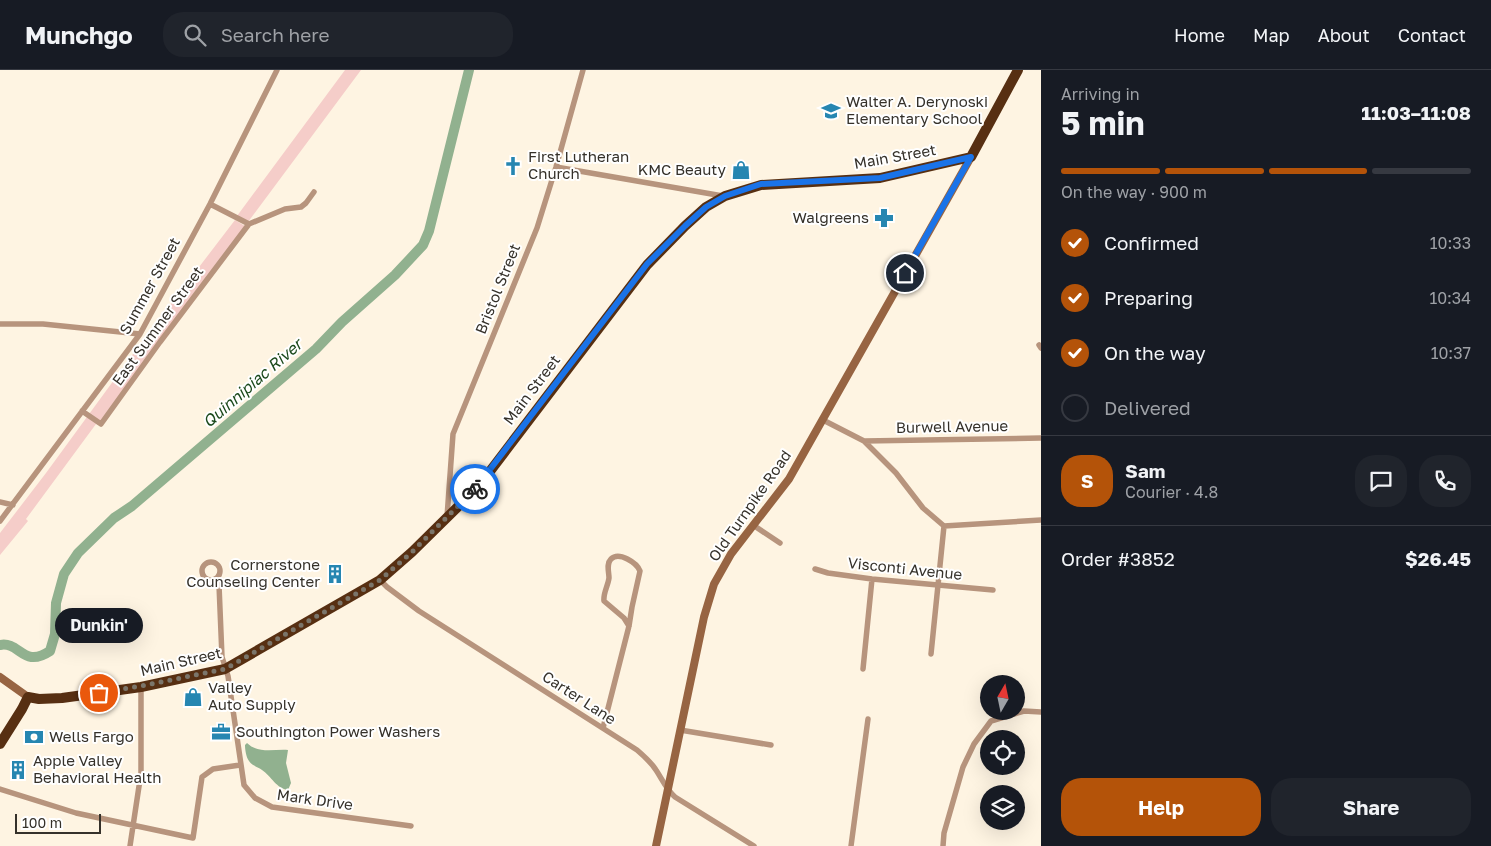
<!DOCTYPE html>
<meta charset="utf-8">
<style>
body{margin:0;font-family:"Golos Text",sans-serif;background:#20242c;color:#f1f3f6;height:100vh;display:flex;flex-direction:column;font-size:19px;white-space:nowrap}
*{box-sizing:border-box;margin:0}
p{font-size:16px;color:#9ea1a6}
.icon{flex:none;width:28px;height:28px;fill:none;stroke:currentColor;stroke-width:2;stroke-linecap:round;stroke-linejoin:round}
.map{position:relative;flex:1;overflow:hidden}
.panel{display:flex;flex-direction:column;background:#171b24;width:450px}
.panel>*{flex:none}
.needle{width:32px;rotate:9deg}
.controls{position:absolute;left:980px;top:605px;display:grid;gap:10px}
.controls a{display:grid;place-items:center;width:45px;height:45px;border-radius:50%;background:#171b24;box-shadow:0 5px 20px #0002;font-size:25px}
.scale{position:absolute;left:15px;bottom:12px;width:86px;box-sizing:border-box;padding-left:5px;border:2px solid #35312a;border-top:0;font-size:14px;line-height:18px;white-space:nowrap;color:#35312a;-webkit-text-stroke:4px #fff;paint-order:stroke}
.pin{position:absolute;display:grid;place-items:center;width:42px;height:42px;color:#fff;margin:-21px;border:2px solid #fff;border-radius:50%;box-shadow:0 1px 5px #0007}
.courier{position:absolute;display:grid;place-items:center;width:50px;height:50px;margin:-25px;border:4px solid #1a73e8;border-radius:50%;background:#fff;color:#222;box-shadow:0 1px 6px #0007}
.bubble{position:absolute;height:35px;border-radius:18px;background:#171b24;box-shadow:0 5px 20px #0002;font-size:16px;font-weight:700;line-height:35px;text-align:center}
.overview em{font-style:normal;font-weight:700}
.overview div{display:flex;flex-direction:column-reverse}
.overview{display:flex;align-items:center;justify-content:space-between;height:85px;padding:0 20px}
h1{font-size:32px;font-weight:700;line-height:38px}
.bar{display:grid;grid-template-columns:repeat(4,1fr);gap:8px 5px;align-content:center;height:60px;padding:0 20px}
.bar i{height:6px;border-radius:4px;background:#363941}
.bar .current{background:#b45309}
.bar p{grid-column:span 4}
.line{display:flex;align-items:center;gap:12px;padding:0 20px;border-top:1px solid #363941}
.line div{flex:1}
.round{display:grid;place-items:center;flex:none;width:52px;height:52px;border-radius:20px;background:#20242c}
ol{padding:0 20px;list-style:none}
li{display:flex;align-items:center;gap:15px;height:55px}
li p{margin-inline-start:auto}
li .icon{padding:5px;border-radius:50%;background:#b45309;color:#fff;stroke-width:4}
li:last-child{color:#9ea1a6}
li i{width:28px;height:28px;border:2px solid #363941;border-radius:50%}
.cta{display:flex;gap:10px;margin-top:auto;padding:10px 20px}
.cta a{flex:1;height:58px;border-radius:20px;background:#b45309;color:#fff;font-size:20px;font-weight:700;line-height:58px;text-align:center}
.cta a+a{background:#20242c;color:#f1f3f6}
header{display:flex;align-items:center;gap:30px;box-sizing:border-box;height:70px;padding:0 25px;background:#171b24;border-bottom:1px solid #363941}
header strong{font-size:24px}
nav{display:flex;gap:28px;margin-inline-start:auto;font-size:18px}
.search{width:350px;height:45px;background:#20242c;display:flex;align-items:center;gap:12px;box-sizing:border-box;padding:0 18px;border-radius:20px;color:#9ea1a6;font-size:19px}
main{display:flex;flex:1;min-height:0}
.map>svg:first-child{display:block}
.green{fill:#f5cdc9}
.water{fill:#91b18f}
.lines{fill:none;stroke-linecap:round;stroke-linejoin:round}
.river{stroke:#91b18f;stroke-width:10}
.street{stroke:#b7947d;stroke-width:5.5}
.secondary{stroke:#976442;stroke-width:8}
.highway{stroke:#572f12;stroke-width:10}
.done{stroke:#7b756a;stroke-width:5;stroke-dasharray:0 9}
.route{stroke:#1a73e8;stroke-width:6}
.labels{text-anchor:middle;stroke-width:4;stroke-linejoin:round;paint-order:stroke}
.poi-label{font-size:15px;fill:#35312a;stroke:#fff;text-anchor:start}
.street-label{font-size:15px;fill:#35312a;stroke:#fff}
.water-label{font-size:16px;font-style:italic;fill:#1b491b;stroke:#fff}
</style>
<header>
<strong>Munchgo</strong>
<div class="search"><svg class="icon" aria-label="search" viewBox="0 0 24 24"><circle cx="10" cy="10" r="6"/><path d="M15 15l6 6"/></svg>Search here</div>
<nav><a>Home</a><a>Map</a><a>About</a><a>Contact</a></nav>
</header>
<main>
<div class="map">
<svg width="1041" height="776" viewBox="0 0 1041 776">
<rect width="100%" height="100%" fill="#fef4e2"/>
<path class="green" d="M 345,0 L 361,0 L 248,152 L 237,146 Z
M 235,150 L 245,156 L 99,355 L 96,354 L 26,449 L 28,451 L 0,485 L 0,463 L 46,403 L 141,273 Z"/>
<path class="water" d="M 247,673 C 258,684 274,679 288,680 L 286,693 L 291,713 L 288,720 C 277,719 271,706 262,700 C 258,697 251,695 249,691 C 246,687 245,679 245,675 Z"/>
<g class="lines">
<path class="river" d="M 0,575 C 20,571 23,599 50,581 L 55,564 L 56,533 L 64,504 L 78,483 L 114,448 L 132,436 L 316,279 L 342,252 L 395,205 L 423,175 L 429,161 L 469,0"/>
<path class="street" d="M 556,97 L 723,126
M 210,134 L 249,154
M 0,254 L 43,254 L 140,264
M 1039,275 L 1041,278
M 82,341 L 101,354 L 160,272 L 249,154 L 285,139 L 301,137 L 306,133 L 314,122
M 823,350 L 864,371 L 896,403 L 923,438 L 944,456 L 1041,450
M 864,371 L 1041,368
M 0,432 L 13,435
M 447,447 L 453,364 L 537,158 L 556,97 L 583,0
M 0,451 L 140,264 L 210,134 L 277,0
M 753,455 L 780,473
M202 501a9 9 0 1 1 18 0a9 9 0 1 1-18 0Z
M 815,499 L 828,503 L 872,509 L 993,520
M 215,509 L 219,515 L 222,587 L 228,606 L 244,715 L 255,728 L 272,737 L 411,756
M 380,510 L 387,517 L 419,541 L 637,680 C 644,686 651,692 656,700 C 662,709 666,719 675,727 L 754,776
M 931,584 L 944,456
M 863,599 L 872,509
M 603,658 L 629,556 L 632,537 L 640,501 C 637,493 619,481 611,489 C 606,494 609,502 609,508 C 608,516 603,523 604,531 L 624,548 L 629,556
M 680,660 L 771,675
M 0,719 L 76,743 L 193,768 L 202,707 L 213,699 L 240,695
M 130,776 L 141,703 L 141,617
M 851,776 L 868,649
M 943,776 L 944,763 L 963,697 L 974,674 L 991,651 L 1024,641 L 1041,642"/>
<path class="secondary" d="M 0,607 L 28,627
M 656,776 L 704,547 L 714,514 L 731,484 L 789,409 L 971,87"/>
<path class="highway" d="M 0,674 L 22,639 L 28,627 L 39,629 L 62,628 L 91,624 L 141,617 L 225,599 L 380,510 L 412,482 L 478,417 L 647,195 L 685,156 L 706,137 L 725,126 L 761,115 L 880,108 L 971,87 L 1018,0"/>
</g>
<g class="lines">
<path class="done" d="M 99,623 L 141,616 L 225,599 L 380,510 L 412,482 L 475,419"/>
<path class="route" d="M 475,419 L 647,194 L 685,156 L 706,137 L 725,126 L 761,114 L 880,108 L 971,87 L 905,203"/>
</g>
<defs>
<g id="school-bare" transform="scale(1.5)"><path d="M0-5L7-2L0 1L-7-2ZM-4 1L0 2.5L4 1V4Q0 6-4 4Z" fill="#2686b1" stroke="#fff" stroke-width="2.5" paint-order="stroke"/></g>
<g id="church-bare" transform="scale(1.5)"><path d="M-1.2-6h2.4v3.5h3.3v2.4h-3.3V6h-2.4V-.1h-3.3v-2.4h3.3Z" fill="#2686b1" stroke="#fff" stroke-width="2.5" paint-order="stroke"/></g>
<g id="shop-bare" transform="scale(1.5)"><path d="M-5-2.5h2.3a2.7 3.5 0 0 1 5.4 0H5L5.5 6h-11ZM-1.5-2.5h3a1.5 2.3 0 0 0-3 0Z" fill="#2686b1" stroke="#fff" stroke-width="2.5" paint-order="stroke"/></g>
<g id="pharmacy-bare" transform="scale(1.5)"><path d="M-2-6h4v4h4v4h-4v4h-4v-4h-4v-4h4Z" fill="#2686b1" stroke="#fff" stroke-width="2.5" paint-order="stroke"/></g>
<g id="building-bare" transform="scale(1.5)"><path d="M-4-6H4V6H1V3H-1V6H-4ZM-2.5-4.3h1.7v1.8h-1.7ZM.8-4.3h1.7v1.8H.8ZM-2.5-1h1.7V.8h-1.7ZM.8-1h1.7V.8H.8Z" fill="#2686b1" stroke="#fff" stroke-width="2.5" paint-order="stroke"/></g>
<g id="office-bare" transform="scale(1.5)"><path d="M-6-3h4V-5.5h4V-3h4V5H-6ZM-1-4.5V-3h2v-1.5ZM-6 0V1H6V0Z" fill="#2686b1" stroke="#fff" stroke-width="2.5" paint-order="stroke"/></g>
<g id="bank-bare" transform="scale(1.5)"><path d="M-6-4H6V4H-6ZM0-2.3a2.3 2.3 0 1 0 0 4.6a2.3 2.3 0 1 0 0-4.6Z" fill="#2686b1" stroke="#fff" stroke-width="2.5" paint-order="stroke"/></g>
</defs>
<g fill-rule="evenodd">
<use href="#school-bare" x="831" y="41"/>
<use href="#church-bare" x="513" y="96"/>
<use href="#shop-bare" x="741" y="100"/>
<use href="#pharmacy-bare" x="884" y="148"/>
<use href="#building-bare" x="335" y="504"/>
<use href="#shop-bare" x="193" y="627"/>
<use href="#office-bare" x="221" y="662"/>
<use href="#bank-bare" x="34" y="667"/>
<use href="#building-bare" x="18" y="700"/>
</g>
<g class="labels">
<g class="poi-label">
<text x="846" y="37">Walter A. Derynoski<tspan x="846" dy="17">Elementary School</tspan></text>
<text x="528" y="92">First Lutheran<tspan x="528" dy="17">Church</tspan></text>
<text x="726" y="105" text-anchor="end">KMC Beauty</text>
<text x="869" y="153" text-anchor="end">Walgreens</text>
<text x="320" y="500" text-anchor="end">Cornerstone<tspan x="320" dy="17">Counseling Center</tspan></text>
<text x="208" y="623">Valley<tspan x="208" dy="17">Auto Supply</tspan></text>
<text x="236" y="667">Southington Power Washers</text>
<text x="49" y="672">Wells Fargo</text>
<text x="33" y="696">Apple Valley<tspan x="33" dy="17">Behavioral Health</tspan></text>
</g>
<g class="street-label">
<text transform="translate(895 87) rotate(-10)" y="5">Main Street</text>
<text transform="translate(150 216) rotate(-61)" y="5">Summer Street</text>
<text transform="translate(498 219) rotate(-68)" y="5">Bristol Street</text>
<text transform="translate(158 256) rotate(-54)" y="5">East Summer Street</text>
<text transform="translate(532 320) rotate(-53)" y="5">Main Street</text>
<text transform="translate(952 357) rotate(-1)" y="5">Burwell Avenue</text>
<text transform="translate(750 436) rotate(-55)" y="5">Old Turnpike Road</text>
<text transform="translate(905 499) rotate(6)" y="5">Visconti Avenue</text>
<text transform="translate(181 592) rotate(-13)" y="5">Main Street</text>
<text transform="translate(579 628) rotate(33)" y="5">Carter Lane</text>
<text transform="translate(315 730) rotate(8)" y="5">Mark Drive</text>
</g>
<g class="water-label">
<text transform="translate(252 313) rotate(-41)" y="6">Quinnipiac River</text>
</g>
</g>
</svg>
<div class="controls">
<a><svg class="needle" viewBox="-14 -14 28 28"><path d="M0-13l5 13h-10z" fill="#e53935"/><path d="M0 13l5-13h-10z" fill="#9ea1a6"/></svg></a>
<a><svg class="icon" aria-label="locate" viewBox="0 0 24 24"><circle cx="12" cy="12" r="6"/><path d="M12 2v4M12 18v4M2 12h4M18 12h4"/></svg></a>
<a><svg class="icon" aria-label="layers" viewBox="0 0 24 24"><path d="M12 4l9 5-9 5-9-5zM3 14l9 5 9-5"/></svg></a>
</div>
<div class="scale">100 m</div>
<div class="pin" style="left:99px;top:623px;background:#ea580c"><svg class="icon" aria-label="bag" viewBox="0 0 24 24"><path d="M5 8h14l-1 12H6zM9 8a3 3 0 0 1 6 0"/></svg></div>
<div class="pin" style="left:905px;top:203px;background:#1f2937"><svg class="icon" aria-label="home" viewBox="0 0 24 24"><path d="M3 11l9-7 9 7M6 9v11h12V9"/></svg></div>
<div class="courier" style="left:475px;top:419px"><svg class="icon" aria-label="bike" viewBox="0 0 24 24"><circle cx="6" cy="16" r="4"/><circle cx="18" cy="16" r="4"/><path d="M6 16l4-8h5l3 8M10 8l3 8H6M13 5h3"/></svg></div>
<div class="bubble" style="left:55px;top:538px;width:88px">Dunkin'</div>
</div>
<section class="panel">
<div class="overview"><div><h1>5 min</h1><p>Arriving in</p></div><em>11:03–11:08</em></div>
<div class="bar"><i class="current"></i><i class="current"></i><i class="current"></i><i></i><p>On the way · 900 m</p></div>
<ol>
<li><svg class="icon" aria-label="check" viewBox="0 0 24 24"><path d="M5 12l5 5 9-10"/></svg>Confirmed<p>10:33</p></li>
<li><svg class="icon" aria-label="check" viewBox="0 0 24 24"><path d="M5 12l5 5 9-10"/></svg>Preparing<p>10:34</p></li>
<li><svg class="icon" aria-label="check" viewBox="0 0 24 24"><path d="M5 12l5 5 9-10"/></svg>On the way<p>10:37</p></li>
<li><i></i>Delivered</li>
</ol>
<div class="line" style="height:90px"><b class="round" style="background:#b45309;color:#fff">S</b><div><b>Sam</b><p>Courier · 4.8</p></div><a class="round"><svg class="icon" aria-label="chat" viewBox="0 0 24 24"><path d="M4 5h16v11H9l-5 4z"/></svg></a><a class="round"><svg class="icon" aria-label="phone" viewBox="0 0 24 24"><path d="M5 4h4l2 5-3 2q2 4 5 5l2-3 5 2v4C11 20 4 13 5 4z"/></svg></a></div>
<div class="line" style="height:65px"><div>Order #3852</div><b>$26.45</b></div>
<div class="cta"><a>Help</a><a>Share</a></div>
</section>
</main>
